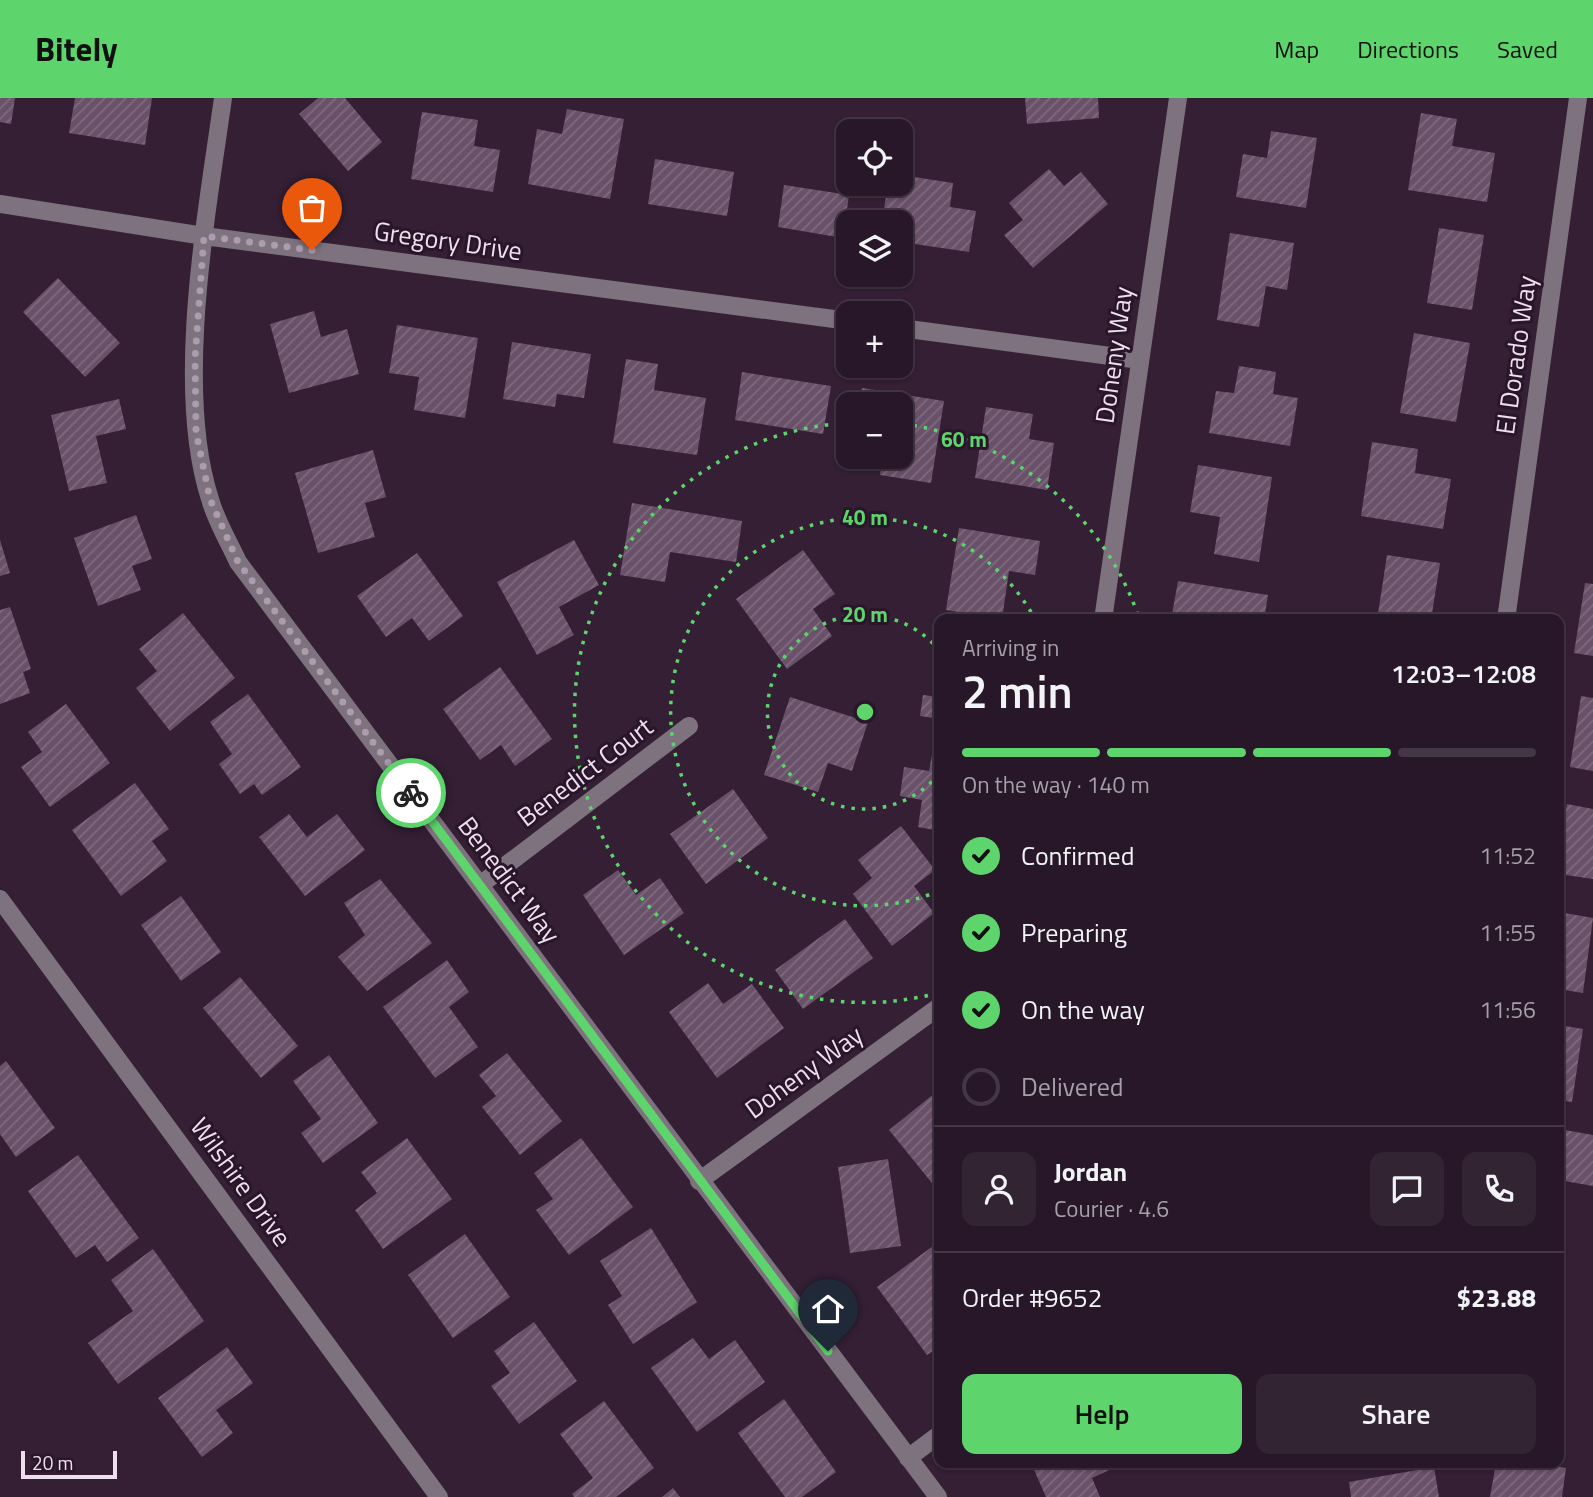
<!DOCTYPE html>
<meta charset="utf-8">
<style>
body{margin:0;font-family:"Titillium Web",sans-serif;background:#332434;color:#f1f3f6;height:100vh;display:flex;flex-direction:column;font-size:26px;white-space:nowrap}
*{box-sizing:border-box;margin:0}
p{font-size:23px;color:#a49fa8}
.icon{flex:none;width:38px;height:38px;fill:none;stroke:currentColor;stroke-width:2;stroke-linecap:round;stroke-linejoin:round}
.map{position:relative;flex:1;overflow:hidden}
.details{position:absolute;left:934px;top:516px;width:630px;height:854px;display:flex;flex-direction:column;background:#271728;border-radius:14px;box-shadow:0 2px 5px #0004,0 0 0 2px #433645}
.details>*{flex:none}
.buttons{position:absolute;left:836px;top:21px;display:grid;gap:14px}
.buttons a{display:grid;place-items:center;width:77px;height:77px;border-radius:14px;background:#271728;box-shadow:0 2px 5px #0004,0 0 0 2px #433645;font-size:35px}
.scale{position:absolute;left:21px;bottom:18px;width:96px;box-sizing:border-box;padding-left:7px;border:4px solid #eddfed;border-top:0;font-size:19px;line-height:24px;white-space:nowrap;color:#eddfed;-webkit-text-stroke:5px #2a162a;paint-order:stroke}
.pin{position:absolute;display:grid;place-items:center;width:60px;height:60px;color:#fff;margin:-72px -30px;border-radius:50% 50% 50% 0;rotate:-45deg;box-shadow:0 0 7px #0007}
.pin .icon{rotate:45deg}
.courier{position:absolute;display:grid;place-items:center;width:70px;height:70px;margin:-35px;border:5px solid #5dd56c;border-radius:50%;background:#fff;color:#222;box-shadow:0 2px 9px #0007}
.head em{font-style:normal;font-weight:600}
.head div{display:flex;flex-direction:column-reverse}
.head{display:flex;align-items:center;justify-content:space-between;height:119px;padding:0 28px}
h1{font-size:46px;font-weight:600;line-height:52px}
.bar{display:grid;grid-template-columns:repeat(4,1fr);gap:10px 7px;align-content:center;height:84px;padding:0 28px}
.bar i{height:9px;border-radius:5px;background:#433645}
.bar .on{background:#5dd56c}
.bar p{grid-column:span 4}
.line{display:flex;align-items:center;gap:18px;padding:0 28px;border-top:2px solid #433645}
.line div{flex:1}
.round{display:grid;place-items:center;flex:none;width:74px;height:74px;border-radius:14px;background:#332434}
ol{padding:0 28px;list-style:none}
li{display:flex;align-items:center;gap:21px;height:77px}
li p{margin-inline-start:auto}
li .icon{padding:7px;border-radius:50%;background:#5dd56c;color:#111;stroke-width:4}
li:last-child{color:#a49fa8}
li i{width:38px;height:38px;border:4px solid #433645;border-radius:50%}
.cta{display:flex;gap:14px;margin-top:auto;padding:14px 28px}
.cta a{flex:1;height:80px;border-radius:14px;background:#5dd56c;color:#111;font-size:28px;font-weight:600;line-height:80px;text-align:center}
.cta a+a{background:#332434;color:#f1f3f6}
header{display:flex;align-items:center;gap:42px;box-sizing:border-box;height:98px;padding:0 35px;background:#5dd56c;color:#111}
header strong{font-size:33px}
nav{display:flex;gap:38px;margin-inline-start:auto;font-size:24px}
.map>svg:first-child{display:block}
.building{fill:url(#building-hatch)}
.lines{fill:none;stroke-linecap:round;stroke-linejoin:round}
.minor{stroke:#7d727d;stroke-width:18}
.done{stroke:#ac9cad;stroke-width:7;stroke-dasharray:0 12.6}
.route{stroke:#5dd56c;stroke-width:9}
.ring{fill:none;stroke:#5dd56c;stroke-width:3.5;stroke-dasharray:3.5 7}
.labels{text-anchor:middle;stroke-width:6;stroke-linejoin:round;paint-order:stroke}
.street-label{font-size:26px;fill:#eddfed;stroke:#2a162a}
.centre{fill:#5dd56c;stroke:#2a162a;stroke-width:3.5}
.ring-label{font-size:21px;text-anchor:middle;font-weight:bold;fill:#5dd56c;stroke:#2a162a;stroke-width:6;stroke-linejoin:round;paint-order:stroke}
</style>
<header>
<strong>Bitely</strong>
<nav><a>Map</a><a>Directions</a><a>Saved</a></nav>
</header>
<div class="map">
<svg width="1593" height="1399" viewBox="0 0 1593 1399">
<defs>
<pattern id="building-hatch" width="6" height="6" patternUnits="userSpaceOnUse" patternTransform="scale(1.75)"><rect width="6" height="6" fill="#695169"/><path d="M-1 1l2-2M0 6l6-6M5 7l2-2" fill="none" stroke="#7f6a7f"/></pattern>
</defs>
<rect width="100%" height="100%" fill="#341f35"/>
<path class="building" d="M 0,0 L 15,0 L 11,26 L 0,24 Z
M 75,0 L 152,0 L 145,47 L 69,35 Z
M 318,0 L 345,0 L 382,44 L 348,73 L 299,16 Z
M 1025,0 L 1098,0 L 1099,20 L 1027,26 Z
M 567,11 L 624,21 L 610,101 L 528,86 L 537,31 L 562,36 Z
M 422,14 L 478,22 L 474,48 L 500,52 L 493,94 L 411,81 Z
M 1421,15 L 1457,21 L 1452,48 L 1495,55 L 1487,104 L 1408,92 Z
M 1271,33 L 1317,40 L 1306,110 L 1236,99 L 1243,56 L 1267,60 Z
M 655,61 L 734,74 L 727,118 L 648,106 Z
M 1049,71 L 1064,88 L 1081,74 L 1108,106 L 1033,170 L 1004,137 L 1023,122 L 1009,105 Z
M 901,77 L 953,85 L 950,109 L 976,113 L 969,154 L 901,144 L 901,124 L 882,124 L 888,86 L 901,86 Z
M 784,87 L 849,97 L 843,140 L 778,129 Z
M 1439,130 L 1484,137 L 1472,212 L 1427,205 Z
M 1230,135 L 1294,145 L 1287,192 L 1266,188 L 1259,229 L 1217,222 Z
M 58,180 L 120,245 L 85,279 L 23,214 Z
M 314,213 L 321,239 L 347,231 L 359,276 L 289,295 L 270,226 Z
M 397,227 L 478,240 L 465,320 L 414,312 L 419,279 L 389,275 Z
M 1414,235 L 1470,245 L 1456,324 L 1400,315 Z
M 512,244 L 591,256 L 584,300 L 557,296 L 555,309 L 503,301 Z
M 626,261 L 658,266 L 654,292 L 706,300 L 697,357 L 613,345 Z
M 1239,268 L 1276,274 L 1273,296 L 1298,300 L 1290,348 L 1209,335 L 1216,293 L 1234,295 Z
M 742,274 L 831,288 L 823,336 L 735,322 Z
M 862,290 L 944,303 L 931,385 L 880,377 L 883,359 L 901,359 L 901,306 L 860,306 Z
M 119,301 L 126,331 L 96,338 L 107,385 L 69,393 L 51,317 Z
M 986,309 L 1033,316 L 1029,341 L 1054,345 L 1047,392 L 975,380 Z
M 1372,344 L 1418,351 L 1415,375 L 1451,381 L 1443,431 L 1361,418 Z
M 373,352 L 386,399 L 365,405 L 375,439 L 318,455 L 295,375 Z
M 1198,367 L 1272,379 L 1259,464 L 1214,456 L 1220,419 L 1190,414 Z
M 632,405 L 742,423 L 736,464 L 670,454 L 665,484 L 620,477 Z
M 136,417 L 152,461 L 132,468 L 141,492 L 98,508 L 74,440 Z
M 959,430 L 1040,443 L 1035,477 L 1009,473 L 1002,521 L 946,512 Z
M 0,442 L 10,475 L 0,478 Z
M 574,442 L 599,487 L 559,509 L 574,537 L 537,557 L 497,484 Z
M 803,452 L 835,496 L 813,511 L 832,538 L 787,571 L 736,501 Z
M 417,455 L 463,518 L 429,543 L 412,520 L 386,539 L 357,498 Z
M 1387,457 L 1440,465 L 1431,522 L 1377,522 Z
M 1178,483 L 1268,497 L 1264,522 L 1171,522 Z
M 1585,485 L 1593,486 L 1593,558 L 1574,555 Z
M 10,509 L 31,571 L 23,574 L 30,595 L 0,606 L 0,512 Z
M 183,515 L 235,580 L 170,633 L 136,590 L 157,573 L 139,551 Z
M 500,569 L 552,641 L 515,668 L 501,647 L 480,662 L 443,611 Z
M 248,596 L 301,669 L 262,697 L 254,686 L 240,696 L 219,666 L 232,656 L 210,624 Z
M 923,597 L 940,599 L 940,621 L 920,618 Z
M 1581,598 L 1593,600 L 1593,673 L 1570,669 Z
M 790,599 L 868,624 L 852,673 L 828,665 L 818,694 L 764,677 Z
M 66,606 L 110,665 L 50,709 L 21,669 L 42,654 L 28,634 Z
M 934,646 L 940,647 L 940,733 L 918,729 L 922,702 L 900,698 L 904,669 L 929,673 Z
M 135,685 L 169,731 L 152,743 L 167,763 L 121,798 L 72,732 Z
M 733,691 L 768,740 L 706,786 L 670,736 Z
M 1567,706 L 1593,711 L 1593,781 L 1559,776 L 1559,751 Z
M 289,716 L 307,739 L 337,716 L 365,752 L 305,798 L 259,739 Z
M 901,728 L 935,772 L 914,788 L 934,815 L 892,848 L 853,796 L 872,780 L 858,762 Z
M 618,772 L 636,797 L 660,780 L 684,815 L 624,857 L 583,797 Z
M 380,781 L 432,845 L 367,893 L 338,859 L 365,837 L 344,805 Z
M 181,798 L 221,854 L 181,883 L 141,827 Z
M 1559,814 L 1593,820 L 1583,895 L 1559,891 Z
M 845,821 L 873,860 L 803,911 L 775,872 Z
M 447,862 L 469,894 L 449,909 L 478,949 L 435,980 L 383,909 Z
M 240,879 L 298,948 L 261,980 L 203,910 Z
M 708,885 L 723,906 L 752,886 L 784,930 L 717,980 L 669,914 Z
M 1559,927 L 1583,931 L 1572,1004 L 1559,1002 Z
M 507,955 L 562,1023 L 520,1057 L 482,1009 L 496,998 L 479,977 Z
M 329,957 L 378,1025 L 323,1065 L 301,1035 L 321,1021 L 293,983 Z
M 6,963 L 55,1030 L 16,1059 L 0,1036 L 0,968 Z
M 940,991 L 940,1095 L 889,1032 Z
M 1559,1031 L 1593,1037 L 1593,1088 L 1559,1082 Z
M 407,1040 L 452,1101 L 383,1151 L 355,1112 L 377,1095 L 361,1074 Z
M 581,1040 L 633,1109 L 569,1157 L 536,1112 L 553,1101 L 534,1075 Z
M 78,1057 L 139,1140 L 107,1164 L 95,1147 L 76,1160 L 28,1093 Z
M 888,1061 L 901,1148 L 850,1155 L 838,1069 Z
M 651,1130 L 697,1204 L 633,1246 L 608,1207 L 622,1198 L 600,1163 Z
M 465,1136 L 510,1199 L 453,1240 L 408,1177 Z
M 940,1143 L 940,1248 L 927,1257 L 877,1189 Z
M 153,1151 L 204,1223 L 118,1286 L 88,1245 L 133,1213 L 111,1182 Z
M 534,1224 L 577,1283 L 519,1326 L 491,1288 L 510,1275 L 494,1253 Z
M 693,1240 L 709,1261 L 735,1242 L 765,1284 L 697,1334 L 651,1270 Z
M 227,1249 L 253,1285 L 216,1312 L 233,1335 L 202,1359 L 158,1300 Z
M 784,1301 L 836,1374 L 802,1399 L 785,1399 L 738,1335 Z
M 604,1303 L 654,1370 L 616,1399 L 574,1399 L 572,1396 L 593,1380 L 560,1336 Z
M 1031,1365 L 1117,1365 L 1118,1368 L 1092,1380 L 1100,1399 L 1046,1399 Z
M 1496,1365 L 1532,1365 L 1566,1370 L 1562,1399 L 1490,1399 Z
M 1434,1369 L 1439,1399 L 1351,1399 L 1349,1384 Z
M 673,1390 L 680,1399 L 662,1399 Z"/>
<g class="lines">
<path class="minor" d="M 223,0 C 207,115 174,290 210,401 C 216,423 229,444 238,464 L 938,1399
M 0,106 L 204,138 L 849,223
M 901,230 L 1140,262
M 1103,522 L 1178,0
M 1506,522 L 1578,0
M 480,787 L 689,628
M 0,801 L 439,1399
M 699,1083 L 940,908
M 908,1360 L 940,1336"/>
</g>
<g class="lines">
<path class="done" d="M 312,152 L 204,138 L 195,261 L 196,334 L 210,401 L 238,464 L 411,695"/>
<path class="route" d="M 411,695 L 828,1253"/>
</g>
<g class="ring">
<path d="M939 676A97 97 0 1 1 939 552"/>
<path d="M939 793A194 194 0 1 1 1035 521"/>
<path d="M938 895A290 290 0 1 1 847 325M903 326A290 290 0 0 1 1139 520"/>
</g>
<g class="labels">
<g class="street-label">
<text transform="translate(448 143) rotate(8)" y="9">Gregory Drive</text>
<text transform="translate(1114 257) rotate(-82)" y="9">Doheny Way</text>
<text transform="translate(1516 257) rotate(-82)" y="9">El Dorado Way</text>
<text transform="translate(585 674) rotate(-37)" y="9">Benedict Court</text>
<text transform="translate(509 782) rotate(53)" y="9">Benedict Way</text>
<text transform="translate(804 974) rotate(-36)" y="9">Doheny Way</text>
<text transform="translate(241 1084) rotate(54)" y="9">Wilshire Drive</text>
</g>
</g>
<circle cx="865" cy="614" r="10" class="centre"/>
<g class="ring-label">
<text x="964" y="349">60 m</text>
<text x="865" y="427">40 m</text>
<text x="865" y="524">20 m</text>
</g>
</svg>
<div class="buttons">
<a><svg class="icon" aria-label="locate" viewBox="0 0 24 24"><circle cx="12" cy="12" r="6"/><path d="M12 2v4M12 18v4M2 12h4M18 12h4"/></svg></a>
<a><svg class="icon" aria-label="layers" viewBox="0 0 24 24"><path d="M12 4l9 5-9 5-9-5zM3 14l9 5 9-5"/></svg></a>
<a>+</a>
<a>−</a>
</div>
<div class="scale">20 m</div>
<div class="pin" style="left:312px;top:152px;background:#ea580c"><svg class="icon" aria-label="bag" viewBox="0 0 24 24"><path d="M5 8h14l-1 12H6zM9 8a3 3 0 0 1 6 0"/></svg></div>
<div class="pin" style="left:828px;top:1253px;background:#1f2937"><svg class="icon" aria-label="home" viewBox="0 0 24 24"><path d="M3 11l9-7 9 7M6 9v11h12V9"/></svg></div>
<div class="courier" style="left:411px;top:695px"><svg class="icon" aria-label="bike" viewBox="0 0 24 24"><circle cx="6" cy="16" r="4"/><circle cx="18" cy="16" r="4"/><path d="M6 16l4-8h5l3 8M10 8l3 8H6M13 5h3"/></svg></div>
<section class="details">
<div class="head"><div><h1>2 min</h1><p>Arriving in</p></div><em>12:03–12:08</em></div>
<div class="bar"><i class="on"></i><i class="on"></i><i class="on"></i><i></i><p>On the way · 140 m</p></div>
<ol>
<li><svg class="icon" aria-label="check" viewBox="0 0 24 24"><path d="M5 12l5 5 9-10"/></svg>Confirmed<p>11:52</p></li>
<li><svg class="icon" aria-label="check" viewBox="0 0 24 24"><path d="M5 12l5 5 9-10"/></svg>Preparing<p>11:55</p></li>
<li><svg class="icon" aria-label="check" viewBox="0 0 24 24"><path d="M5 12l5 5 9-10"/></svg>On the way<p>11:56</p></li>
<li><i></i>Delivered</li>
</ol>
<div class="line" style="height:126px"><a class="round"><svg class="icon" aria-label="person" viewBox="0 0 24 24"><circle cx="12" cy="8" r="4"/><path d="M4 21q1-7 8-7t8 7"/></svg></a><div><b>Jordan</b><p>Courier · 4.6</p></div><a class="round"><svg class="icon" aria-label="chat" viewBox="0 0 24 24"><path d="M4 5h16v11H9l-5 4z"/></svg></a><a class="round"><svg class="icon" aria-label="phone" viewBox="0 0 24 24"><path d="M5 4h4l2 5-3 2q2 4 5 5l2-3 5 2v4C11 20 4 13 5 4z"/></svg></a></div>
<div class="line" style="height:91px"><div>Order #9652</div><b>$23.88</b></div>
<div class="cta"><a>Help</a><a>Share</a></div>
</section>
</div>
